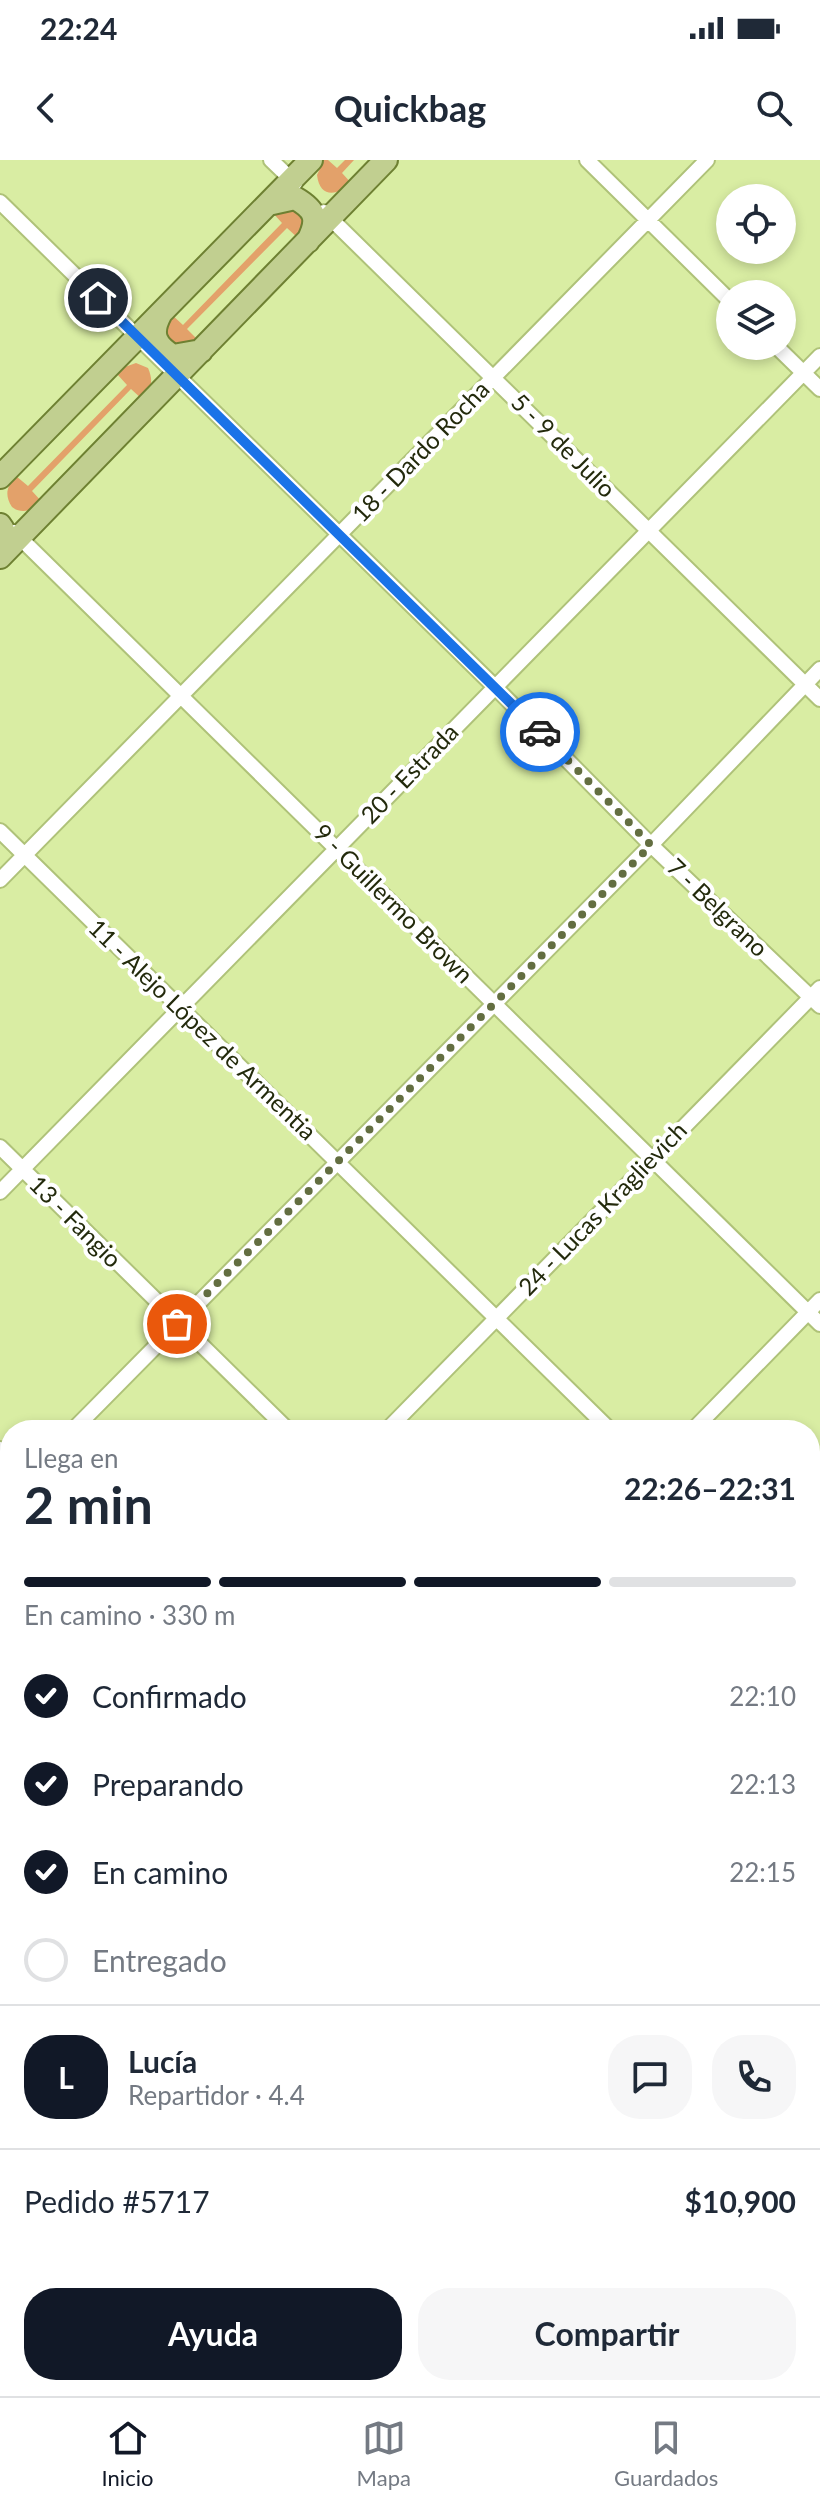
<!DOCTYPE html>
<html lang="es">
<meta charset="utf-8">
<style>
body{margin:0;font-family:Lato,sans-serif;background:#f6f6f7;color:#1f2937;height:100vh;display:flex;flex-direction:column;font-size:30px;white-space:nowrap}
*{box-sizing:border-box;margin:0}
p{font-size:26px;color:#747a83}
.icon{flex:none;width:44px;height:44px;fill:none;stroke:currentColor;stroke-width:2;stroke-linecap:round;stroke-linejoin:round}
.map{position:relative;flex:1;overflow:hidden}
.panel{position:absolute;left:0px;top:1260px;width:820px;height:976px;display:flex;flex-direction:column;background:#fff;border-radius:32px 32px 0 0;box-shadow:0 4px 12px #0003}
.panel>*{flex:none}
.controls{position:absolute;left:716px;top:24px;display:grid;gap:16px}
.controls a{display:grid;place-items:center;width:80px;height:80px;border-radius:50%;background:#fff;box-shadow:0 4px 12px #0003;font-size:40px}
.pin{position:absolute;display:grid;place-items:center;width:68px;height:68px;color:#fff;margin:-34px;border:4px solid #fff;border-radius:50%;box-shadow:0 2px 8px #0007}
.courier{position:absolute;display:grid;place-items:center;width:80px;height:80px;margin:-40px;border:6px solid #1a73e8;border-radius:50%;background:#fff;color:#222;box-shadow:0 2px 10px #0007}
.headline em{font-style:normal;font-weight:700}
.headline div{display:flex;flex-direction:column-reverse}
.headline{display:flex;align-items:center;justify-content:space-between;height:136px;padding:0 24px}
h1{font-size:52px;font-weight:700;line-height:60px}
.bar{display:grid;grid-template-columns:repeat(4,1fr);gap:12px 8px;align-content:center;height:96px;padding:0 24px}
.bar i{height:10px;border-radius:6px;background:#e0e1e3}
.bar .current{background:#111827}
.bar p{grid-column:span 4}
.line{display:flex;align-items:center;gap:20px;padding:0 24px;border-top:2px solid #e0e1e3}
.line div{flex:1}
.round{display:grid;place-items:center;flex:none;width:84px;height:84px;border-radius:32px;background:#f6f6f7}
ol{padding:0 24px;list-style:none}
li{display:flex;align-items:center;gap:24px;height:88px}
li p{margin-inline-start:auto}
li .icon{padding:8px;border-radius:50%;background:#111827;color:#fff;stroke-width:4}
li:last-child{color:#747a83}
li i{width:44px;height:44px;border:4px solid #e0e1e3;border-radius:50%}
.primary-button{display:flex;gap:16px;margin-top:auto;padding:16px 24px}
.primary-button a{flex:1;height:92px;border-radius:32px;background:#111827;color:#fff;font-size:32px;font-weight:700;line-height:92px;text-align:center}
.primary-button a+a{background:#f6f6f7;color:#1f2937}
.status{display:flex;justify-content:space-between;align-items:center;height:56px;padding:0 40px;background:#fff;direction:ltr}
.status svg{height:22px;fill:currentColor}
header{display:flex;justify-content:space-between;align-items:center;height:104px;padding:0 24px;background:#fff;font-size:36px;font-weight:700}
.menu{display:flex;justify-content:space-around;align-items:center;height:112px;border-top:2px solid #e0e1e3;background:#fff;font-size:22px;color:#747a83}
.menu a{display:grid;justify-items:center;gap:4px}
.menu .current{color:#111827}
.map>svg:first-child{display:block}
.green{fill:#e3a16a}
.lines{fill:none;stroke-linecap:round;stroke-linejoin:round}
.minor-casing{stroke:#afc279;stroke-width:18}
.tertiary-casing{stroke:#afc279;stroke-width:22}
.secondary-casing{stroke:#afc279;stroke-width:24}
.primary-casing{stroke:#6e8032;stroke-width:26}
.minor{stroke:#fff;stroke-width:14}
.tertiary{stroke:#fff;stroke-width:18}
.secondary{stroke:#fff;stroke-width:20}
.primary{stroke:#c1cf90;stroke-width:22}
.done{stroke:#636e41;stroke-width:8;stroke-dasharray:0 14.4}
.route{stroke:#1a73e8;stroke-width:10}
.labels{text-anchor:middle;stroke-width:8;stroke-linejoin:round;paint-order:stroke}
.street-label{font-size:24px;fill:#232a0c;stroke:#fff}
</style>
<div class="status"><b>22:24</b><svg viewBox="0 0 49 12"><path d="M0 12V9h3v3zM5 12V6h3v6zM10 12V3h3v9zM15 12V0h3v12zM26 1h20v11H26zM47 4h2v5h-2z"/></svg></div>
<header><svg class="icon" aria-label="back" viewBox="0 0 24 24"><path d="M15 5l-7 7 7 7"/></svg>Quickbag<svg class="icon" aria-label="search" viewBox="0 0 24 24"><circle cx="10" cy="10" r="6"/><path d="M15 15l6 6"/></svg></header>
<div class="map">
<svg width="820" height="2236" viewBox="0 0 820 2236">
<rect width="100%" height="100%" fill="#d9eda3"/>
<path class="green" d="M 324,0 L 328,0 L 337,8 L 345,0 L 354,0 L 342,13 L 352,24 C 337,35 320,39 317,15 Z
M 291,41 L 307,60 L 298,78 L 287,68 L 187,169 L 198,180 L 171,189 L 163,166 L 171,154 L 183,165 L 282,63 L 272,52 Z
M 136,203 L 148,208 C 154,222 151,228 143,240 L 131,229 L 32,331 L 42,342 C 34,350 22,355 12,347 C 4,335 7,326 16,316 L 28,326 L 127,225 L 117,214 L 122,208 Z"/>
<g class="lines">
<g class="minor-casing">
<path id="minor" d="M 271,0 L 295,23
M 587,0 L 730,141
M 0,42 L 495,527 L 651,685 L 820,846
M 324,52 L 820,539
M 776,186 L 820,229
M 14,372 L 820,1164
M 0,671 L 610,1270
M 0,720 L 707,0
M 0,987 L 288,1270
M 0,1032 L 820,196
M 73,1270 L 651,685 L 820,509
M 387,1270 L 820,828
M 693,1270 L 820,1140
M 0,1289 L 10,1299
M 0,1345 L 10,1334
M 810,1470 L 820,1460
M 810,1788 L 820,1778
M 0,1977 L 10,1967
M 0,1996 L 10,2006
M 810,2085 L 820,2094
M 234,2226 L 244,2236
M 60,2236 L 70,2226
M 368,2236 L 378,2226"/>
</g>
<g class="tertiary-casing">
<path id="tertiary" d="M 810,2111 L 820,2101
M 686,2236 L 696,2226"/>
</g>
<g class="secondary-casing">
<path id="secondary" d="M 5,1613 L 10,1634
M 0,1655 L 10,1641
M 0,1690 L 10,1700
M 549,2226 L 559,2236
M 629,2226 L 639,2236"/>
</g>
<g class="primary-casing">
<path id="primary" d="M 268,44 L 295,38 C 316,50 319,59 308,81
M 160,155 C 150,174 155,185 173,196 L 201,191
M 0,317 L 311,0
M 0,365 C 8,375 5,384 0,395
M 0,397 L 386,0"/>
</g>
<use href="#minor" class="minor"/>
<use href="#tertiary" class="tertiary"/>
<use href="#secondary" class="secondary"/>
<use href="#primary" class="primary"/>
</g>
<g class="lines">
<path class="done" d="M 177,1164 L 651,685 L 540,572"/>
<path class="route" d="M 98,138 L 540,572"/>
</g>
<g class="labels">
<g class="street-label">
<text transform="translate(563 286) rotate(45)" y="8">5 - 9 de Julio</text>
<text transform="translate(421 292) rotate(-46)" y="8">18 - Dardo Rocha</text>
<text transform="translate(410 614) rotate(-46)" y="8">20 - Estrada</text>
<text transform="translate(393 744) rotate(45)" y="8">9 - Guillermo Brown</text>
<text transform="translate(717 748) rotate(44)" y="8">7 - Belgrano</text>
<text transform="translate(202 870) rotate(44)" y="8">11 - Alejo López de Armentia</text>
<text transform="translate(603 1049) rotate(-46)" y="8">24 - Lucas Kraglievich</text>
<text transform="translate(75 1062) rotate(45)" y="8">13 - Fangio</text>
</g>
</g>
</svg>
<div class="controls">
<a><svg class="icon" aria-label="locate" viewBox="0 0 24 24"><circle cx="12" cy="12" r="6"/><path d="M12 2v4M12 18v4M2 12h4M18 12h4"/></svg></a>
<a><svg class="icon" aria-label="layers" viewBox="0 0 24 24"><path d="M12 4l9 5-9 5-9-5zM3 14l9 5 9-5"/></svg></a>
</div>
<div class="pin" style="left:177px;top:1164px;background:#ea580c"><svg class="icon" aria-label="bag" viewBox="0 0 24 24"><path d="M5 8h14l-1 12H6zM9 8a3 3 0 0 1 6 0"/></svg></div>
<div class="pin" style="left:98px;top:138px;background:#1f2937"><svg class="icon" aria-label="home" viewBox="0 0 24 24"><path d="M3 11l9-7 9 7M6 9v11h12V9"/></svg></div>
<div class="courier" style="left:540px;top:572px"><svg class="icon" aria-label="car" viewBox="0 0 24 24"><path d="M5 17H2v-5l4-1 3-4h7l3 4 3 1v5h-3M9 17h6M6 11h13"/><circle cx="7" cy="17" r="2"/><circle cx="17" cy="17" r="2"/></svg></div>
<section class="panel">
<div class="headline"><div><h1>2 min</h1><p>Llega en</p></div><em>22:26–22:31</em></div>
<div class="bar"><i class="current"></i><i class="current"></i><i class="current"></i><i></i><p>En camino · 330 m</p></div>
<ol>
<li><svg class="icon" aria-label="check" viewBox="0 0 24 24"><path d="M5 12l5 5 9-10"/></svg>Confirmado<p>22:10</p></li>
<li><svg class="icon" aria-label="check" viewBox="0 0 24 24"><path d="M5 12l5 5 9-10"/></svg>Preparando<p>22:13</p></li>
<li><svg class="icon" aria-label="check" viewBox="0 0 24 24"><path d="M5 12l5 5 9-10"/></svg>En camino<p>22:15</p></li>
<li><i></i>Entregado</li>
</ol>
<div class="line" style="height:144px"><b class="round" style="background:#111827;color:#fff">L</b><div><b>Lucía</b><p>Repartidor · 4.4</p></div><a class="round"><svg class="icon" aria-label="chat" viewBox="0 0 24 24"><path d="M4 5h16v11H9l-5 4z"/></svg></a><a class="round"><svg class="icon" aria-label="phone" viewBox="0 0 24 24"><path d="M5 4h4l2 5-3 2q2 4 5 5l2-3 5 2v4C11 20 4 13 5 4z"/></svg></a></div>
<div class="line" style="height:104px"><div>Pedido #5717</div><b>$10,900</b></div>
<div class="primary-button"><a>Ayuda</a><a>Compartir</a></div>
</section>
</div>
<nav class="menu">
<a class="current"><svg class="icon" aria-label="home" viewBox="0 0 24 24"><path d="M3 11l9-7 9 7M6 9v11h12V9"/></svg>Inicio</a>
<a><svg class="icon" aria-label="map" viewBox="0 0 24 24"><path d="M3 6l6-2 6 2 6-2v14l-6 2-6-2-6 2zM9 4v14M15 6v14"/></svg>Mapa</a>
<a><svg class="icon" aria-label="saved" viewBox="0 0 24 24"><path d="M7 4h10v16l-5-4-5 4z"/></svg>Guardados</a>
</nav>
